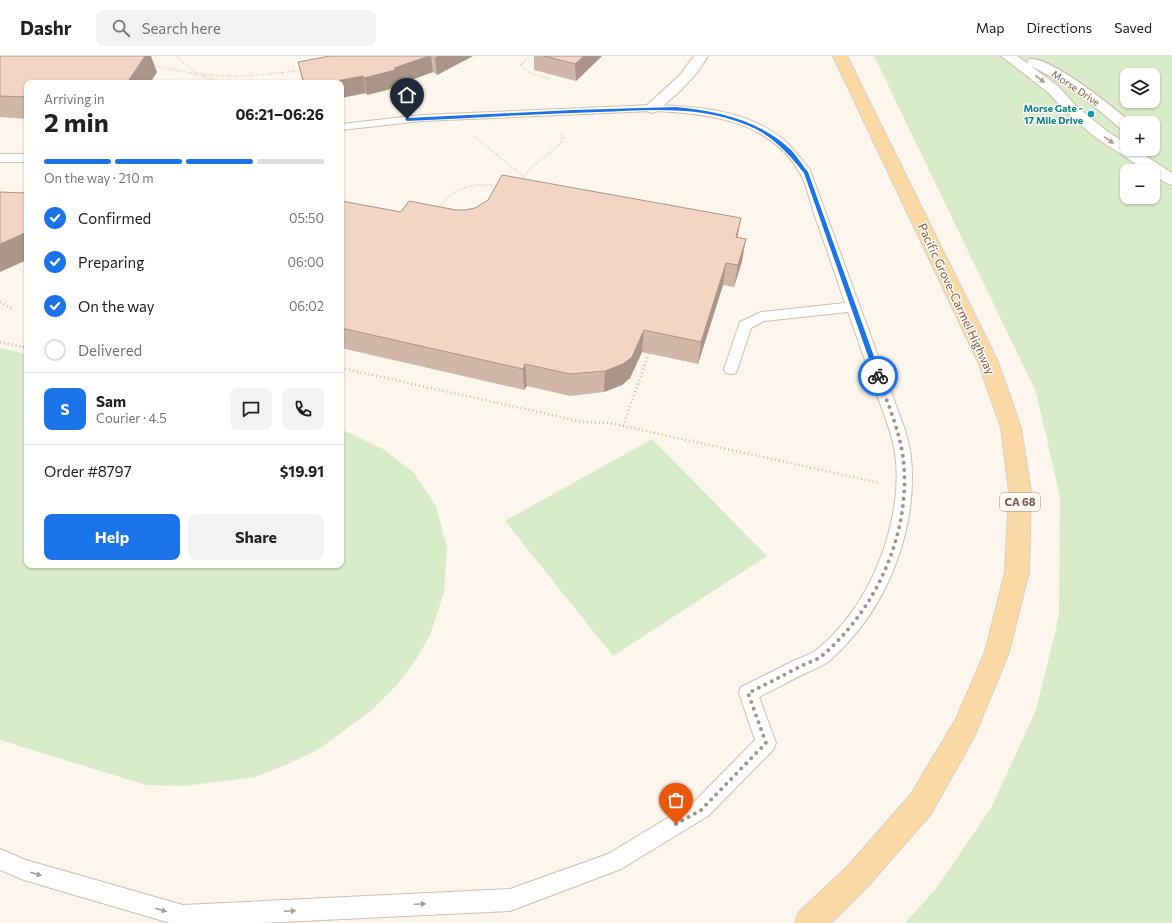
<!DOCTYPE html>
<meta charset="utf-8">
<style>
body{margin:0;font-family:Commissioner,sans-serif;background:#f2f2f2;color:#202124;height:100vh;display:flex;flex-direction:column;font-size:15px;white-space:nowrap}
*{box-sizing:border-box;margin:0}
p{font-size:13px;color:#757577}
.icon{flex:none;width:22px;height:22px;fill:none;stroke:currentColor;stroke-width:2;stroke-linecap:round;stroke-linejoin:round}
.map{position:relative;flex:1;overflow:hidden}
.sheet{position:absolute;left:24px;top:24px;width:320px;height:488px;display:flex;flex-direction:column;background:#fff;border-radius:8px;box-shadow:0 1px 3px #0004}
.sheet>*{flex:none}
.tools{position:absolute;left:1120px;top:12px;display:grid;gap:8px}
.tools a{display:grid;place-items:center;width:40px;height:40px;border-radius:8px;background:#fff;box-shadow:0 1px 3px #0004;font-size:20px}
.pin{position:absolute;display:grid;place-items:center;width:34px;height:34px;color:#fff;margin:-41px -17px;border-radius:50% 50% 50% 0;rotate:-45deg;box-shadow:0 0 4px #0007}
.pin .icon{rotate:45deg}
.courier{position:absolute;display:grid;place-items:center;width:40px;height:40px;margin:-20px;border:3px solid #1a73e8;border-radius:50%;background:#fff;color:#222;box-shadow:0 1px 5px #0007}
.overview em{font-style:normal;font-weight:700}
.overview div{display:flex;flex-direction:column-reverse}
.overview{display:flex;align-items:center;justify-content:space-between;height:68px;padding:0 20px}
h1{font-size:26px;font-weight:700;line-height:30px}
.bar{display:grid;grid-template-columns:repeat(4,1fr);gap:6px 4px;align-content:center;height:48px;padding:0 20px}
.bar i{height:5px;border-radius:3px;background:#e0e0e0}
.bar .selected{background:#1a73e8}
.bar p{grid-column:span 4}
.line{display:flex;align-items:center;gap:10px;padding:0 20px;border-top:1px solid #e0e0e0}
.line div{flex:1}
.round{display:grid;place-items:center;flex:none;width:42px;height:42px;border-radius:8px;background:#f2f2f2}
ol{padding:0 20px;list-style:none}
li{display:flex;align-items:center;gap:12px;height:44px}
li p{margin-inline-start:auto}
li .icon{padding:4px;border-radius:50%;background:#1a73e8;color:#fff;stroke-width:4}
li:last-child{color:#757577}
li i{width:22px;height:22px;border:2px solid #e0e0e0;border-radius:50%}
.button{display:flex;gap:8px;margin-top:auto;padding:8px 20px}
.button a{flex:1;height:46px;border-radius:8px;background:#1a73e8;color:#fff;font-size:16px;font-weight:700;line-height:46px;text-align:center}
.button a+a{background:#f2f2f2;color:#202124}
header{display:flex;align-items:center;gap:24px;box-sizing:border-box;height:56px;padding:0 20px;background:#fff;border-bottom:1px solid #e0e0e0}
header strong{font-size:19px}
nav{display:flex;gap:22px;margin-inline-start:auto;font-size:14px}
.search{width:280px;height:36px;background:#f2f2f2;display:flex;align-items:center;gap:10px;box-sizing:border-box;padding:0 14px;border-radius:8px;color:#757577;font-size:15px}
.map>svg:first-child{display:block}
.green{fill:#d8ecc9;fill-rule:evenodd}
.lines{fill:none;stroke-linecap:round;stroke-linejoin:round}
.service-casing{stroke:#d1beb0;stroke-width:2}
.minor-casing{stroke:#d1beb0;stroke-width:2}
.primary-casing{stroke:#dad1cd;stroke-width:2}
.path-far1{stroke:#d9b8a5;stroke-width:2;stroke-dasharray:0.5 2;stroke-linecap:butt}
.path{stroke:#d9b8a5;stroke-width:2.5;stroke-dasharray:1 3;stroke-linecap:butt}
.service{fill:#fff;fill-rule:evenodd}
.minor{fill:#fff;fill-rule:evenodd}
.primary{fill:#fbd9a5;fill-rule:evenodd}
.wall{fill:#d1b7a8}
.shaded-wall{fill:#aa9588}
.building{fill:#f3d5c3;stroke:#aa9588}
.oneway{fill:#af9d94}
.route{fill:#1a73e8}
.done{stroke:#a89285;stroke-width:4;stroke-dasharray:0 7.2}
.culture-dot{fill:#0f9aa8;stroke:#fffaf3;stroke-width:1.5}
.labels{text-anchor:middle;stroke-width:3;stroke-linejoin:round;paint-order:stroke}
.far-street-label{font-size:10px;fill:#7a5c4d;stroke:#fffaf3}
.far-culture-label{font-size:10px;font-weight:bold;fill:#0d838f;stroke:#fffaf3;text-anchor:end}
.shield{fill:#fffaf3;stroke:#a28b7f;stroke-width:1}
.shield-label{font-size:11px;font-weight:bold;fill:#7a5c4d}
.street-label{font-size:12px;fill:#7a5c4d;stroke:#fffaf3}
</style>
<header>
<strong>Dashr</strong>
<div class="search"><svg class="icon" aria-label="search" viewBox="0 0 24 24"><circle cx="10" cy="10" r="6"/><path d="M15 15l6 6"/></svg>Search here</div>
<nav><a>Map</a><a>Directions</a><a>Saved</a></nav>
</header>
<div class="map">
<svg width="1172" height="867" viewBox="0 0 1172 867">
<rect width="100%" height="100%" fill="#fdf6ec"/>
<path class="green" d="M 874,0 L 1172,0 L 1172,867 L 905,867 L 935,834 L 991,752 L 1036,654 L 1059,560 L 1060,441 L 1036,336 ZM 1127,19 L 1153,19 L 1153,45 L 1127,45 ZM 1127,67 L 1153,67 L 1153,93 L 1127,93 ZM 1127,115 L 1153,115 L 1153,141 L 1127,141 Z
M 0,292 L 27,298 L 27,509 L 341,509 L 341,373 L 383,393 L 414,417 L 436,450 L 447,492 L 444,536 L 430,579 L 417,602 L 396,630 L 372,654 L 319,693 L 288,708 L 255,721 L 185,730 L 146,729 L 0,684 Z
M 652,383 L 767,500 L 613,600 L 505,465 Z"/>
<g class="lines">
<g class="service-casing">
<path id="service" d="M 652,49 C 697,50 748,54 784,84 C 794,93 802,104 810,114 L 905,374 C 907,383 910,392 911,401 C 918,475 886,556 829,605 C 823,610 815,613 808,616 C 791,624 775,633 759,641 L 776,687 L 773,694 L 708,760 L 621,813 L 510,855 L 260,867 L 170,867 L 24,824 L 0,814 L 0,793 L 26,804 L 183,849 L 510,833 L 608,798 L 694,746 L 755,684 L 739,637 L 741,631 C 759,622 776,614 793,605 C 800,602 808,599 815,595 C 869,554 905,464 895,397 C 892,377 884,358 877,339 C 868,312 858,284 848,256 L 764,265 L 751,272 L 736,317 L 731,318 L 726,317 L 724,313 L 740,266 L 761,256 L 845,247 C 835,217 825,188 814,158 C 810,145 807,129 800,117 C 770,64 707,57 652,55 L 422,65 L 341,74 L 341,68 L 422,59 Z
M 0,98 L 27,98 L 27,106 L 0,106 Z"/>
</g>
<g class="minor-casing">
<path id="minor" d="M 694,0 L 708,0 L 696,18 L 678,37 L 657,55 L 652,57 L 647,55 L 644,52 L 647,49 L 680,19 Z
M 1001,0 L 1017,0 L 1028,8 L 1027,6 L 1029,3 C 1051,0 1114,52 1132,67 L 1127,67 L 1127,76 L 1122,74 C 1094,49 1065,27 1031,10 L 1059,31 L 1075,49 L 1108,76 L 1127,88 L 1127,93 L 1135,93 L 1172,117 L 1172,129 L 1166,127 L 1153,119 L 1153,115 L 1147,115 L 1096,82 L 1065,55 L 1049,37 Z"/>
</g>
<g class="primary-casing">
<path id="primary" d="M 833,0 L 847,0 L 998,306 L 1021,372 L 1031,436 L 1029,516 L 1009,596 L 974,681 L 931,758 L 868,830 L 831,867 L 795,867 L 799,856 L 848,810 L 911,738 L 956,663 L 985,596 L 1005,516 L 1009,436 L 1001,372 L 978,306 Z"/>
</g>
<path class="path-far1" d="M 530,0 L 521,9 C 529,18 539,20 550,23
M 178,2 L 197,18
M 152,9 C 171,13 190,18 210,19 C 241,22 272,18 303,14
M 202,20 L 222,27
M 475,81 L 523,120
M 521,124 L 534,109 L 560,88 L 562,84 L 562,75
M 437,153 C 453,132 472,126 498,130"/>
<path class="path" d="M 0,246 L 12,253
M 0,286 L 27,292
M 23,291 L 27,285
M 341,312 L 583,366 L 610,367 L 880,427
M 623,370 L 649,297"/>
<use href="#service" class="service"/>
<use href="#minor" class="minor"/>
<use href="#primary" class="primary"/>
</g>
<path class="wall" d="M 0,0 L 157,16 L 150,27 L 27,27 L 27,63 L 0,61 Z
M 330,0 L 473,0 L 437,19 L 433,16 L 397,29 L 398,31 L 367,39 L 366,37 L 341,42 L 341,27 L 303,27 L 298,6 Z
M 534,0 L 602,0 L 576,25 L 534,14 Z
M 341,145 L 401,156 L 456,154 L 738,181 L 742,205 L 734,231 L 723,229 L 698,308 L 642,296 L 630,322 L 622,329 L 604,336 L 570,340 L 527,330 L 524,334 L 341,292 Z"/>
<path class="shaded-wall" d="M 145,0 L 151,0 L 157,16 L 150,27 L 127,27 Z
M 429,0 L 431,0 L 433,16 L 397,29 L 398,31 L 367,39 L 364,22 Z
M 438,0 L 473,0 L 437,19 L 435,2 Z
M 584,0 L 602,0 L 576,25 L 575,8 Z
M 363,20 L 366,37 L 341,42 L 341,27 L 325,27 Z
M 741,162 L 737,184 L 736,181 Z
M 27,176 L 27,204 L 0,216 L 0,188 Z
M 746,183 L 742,205 L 734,231 L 738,209 Z
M 726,207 L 723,229 L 698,308 L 701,286 Z
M 644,274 L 642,296 L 630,322 L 622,329 L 604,336 L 605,315 Z
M 525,308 L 527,330 L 524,334 L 523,313 Z"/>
<path class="building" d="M 0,0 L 145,0 L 127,27 L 27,27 L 27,41 L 0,40 Z
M 330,0 L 429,0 L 394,12 L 395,14 L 364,22 L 363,20 L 325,27 L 304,27 L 298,6 Z
M 544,0 L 584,0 L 575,8 Z
M 502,119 L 741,162 L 736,181 L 746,183 L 738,209 L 726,207 L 701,286 L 644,274 L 632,301 L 623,308 L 605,315 L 570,318 L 525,308 L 523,313 L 341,272 L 341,145 L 401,156 L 409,145 L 456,154 L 465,154 L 475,152 L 488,144 Z
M 0,136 L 27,137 L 27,176 L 0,188 Z"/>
<defs><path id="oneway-solid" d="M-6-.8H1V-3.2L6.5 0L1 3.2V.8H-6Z"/></defs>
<g class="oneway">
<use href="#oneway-solid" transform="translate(1040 23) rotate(38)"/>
<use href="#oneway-solid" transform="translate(1109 84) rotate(35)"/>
<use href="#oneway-solid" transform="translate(36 818) rotate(16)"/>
<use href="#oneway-solid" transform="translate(420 848) rotate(-3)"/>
<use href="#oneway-solid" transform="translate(161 854) rotate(16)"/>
<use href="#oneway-solid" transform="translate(290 855) rotate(-3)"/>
</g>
<path class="route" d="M 676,51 C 717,55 760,64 791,94 C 797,100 802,109 808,116 L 881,320 L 880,321 L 875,320 L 804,117 C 788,97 772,79 747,69 C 699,49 648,54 598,56 C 534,58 471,62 407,65 L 405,63 L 407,62 L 573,54 Z"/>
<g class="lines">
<path class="done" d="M 676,768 L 701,754 L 766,687 L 748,637 C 765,629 782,620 799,611 C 807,607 817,604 823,599 C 878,551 912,474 903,401 C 899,373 887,346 878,320"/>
</g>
<circle class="culture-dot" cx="1091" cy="58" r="4"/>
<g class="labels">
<g class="far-street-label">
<text transform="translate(1076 32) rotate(34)" y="4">Morse Drive</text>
</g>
<g class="far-culture-label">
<text x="1083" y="56">Morse Gate -<tspan x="1083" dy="12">17 Mile Drive</tspan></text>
</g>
<rect class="shield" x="1000" y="437" width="40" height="18" rx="3"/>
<g class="shield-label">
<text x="1020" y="450">CA 68</text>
</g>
<g class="street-label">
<text transform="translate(956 243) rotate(65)" y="4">Pacific Grove-Carmel Highway</text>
</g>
</g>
</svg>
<div class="tools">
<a><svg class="icon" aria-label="layers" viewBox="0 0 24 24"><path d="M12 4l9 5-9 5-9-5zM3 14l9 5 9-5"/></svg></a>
<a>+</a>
<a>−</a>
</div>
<div class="pin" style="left:676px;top:768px;background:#ea580c"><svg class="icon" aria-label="bag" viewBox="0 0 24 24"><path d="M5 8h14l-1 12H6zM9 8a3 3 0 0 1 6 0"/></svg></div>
<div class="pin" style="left:407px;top:63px;background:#1f2937"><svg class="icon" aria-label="home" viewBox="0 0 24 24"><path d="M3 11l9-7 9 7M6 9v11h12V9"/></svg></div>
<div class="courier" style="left:878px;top:320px"><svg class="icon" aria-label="bike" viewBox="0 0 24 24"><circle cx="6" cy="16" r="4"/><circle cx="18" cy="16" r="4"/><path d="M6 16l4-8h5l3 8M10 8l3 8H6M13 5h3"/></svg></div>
<section class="sheet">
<div class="overview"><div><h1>2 min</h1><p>Arriving in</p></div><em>06:21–06:26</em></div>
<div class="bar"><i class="selected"></i><i class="selected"></i><i class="selected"></i><i></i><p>On the way · 210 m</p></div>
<ol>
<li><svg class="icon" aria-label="check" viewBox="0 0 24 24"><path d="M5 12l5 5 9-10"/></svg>Confirmed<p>05:50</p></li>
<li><svg class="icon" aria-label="check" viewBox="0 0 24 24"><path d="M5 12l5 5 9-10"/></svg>Preparing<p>06:00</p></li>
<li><svg class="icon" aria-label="check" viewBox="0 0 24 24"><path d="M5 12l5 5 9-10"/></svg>On the way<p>06:02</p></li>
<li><i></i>Delivered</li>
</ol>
<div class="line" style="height:72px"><b class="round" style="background:#1a73e8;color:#fff">S</b><div><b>Sam</b><p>Courier · 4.5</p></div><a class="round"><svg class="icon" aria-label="chat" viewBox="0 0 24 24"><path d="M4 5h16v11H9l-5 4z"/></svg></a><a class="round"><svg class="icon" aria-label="phone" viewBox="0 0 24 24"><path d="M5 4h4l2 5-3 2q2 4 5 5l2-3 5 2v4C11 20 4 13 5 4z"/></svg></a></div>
<div class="line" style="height:52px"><div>Order #8797</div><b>$19.91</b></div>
<div class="button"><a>Help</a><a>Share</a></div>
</section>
</div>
